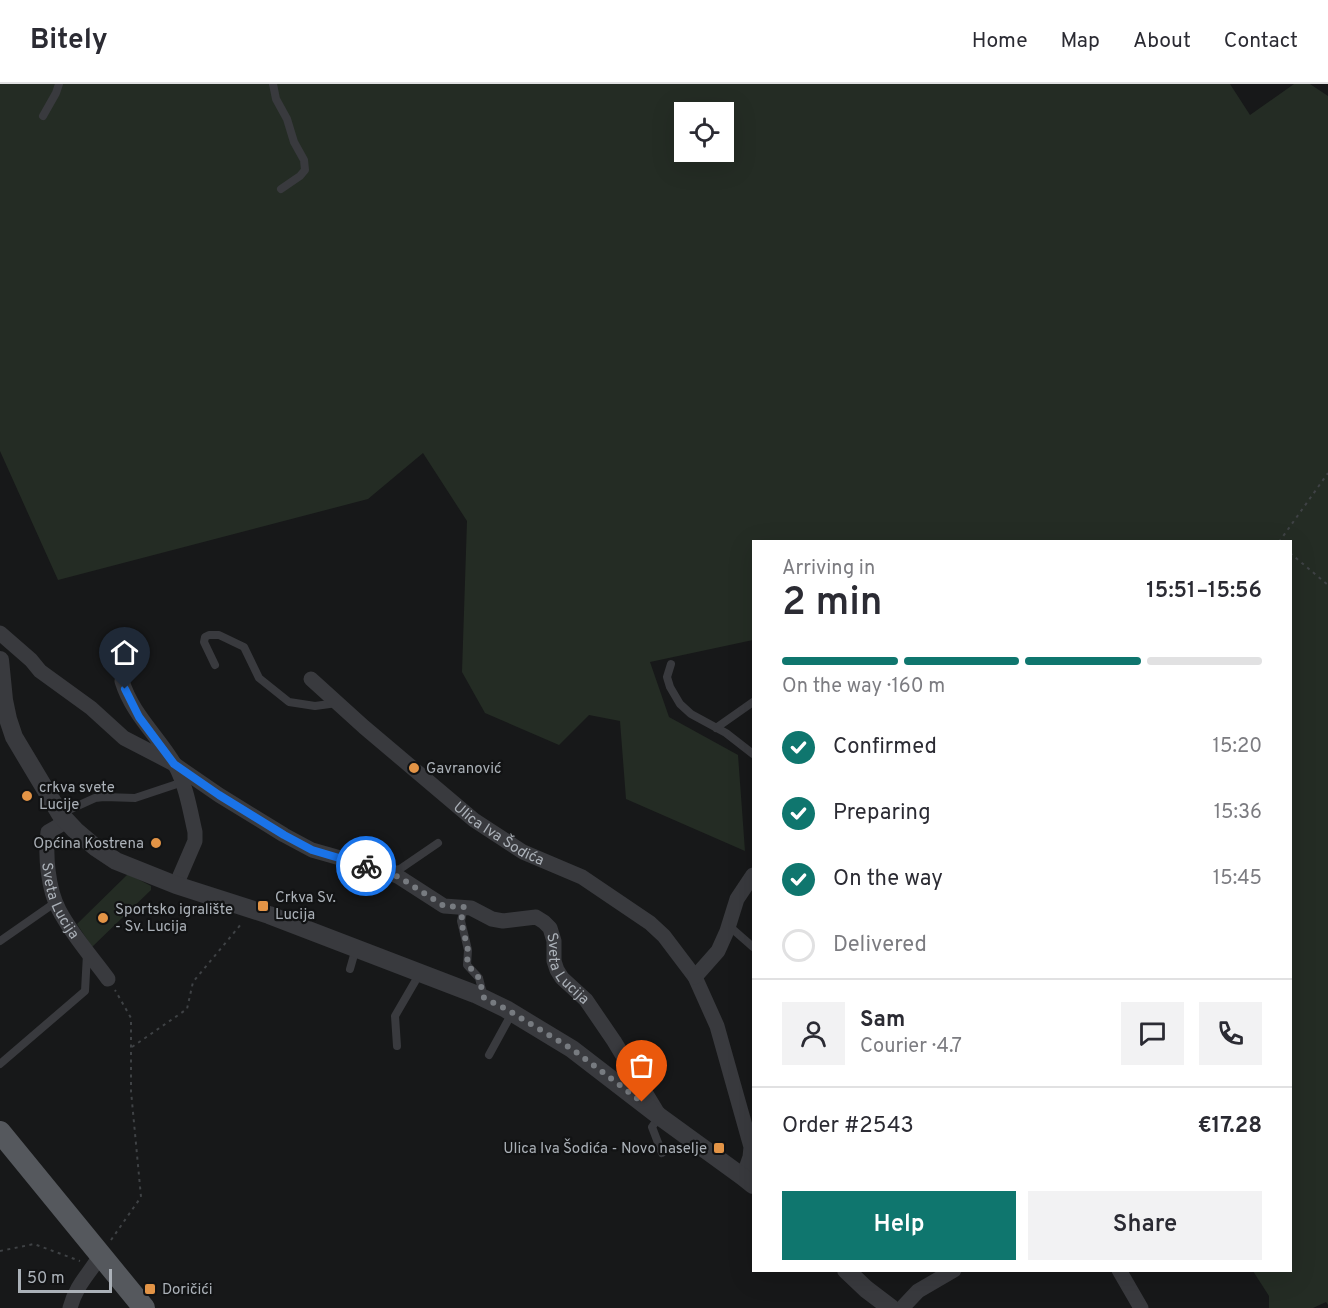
<!DOCTYPE html>
<meta charset="utf-8">
<style>
body{margin:0;font-family:Overpass,sans-serif;background:#f2f2f3;color:#2b2b33;height:100vh;display:flex;flex-direction:column;font-size:22px;white-space:nowrap}
*{box-sizing:border-box;margin:0}
p{font-size:20px;color:#7c7c81}
.icon{flex:none;width:33px;height:33px;fill:none;stroke:currentColor;stroke-width:2;stroke-linecap:round;stroke-linejoin:round}
.map{position:relative;flex:1;overflow:hidden}
.drawer{position:absolute;left:752px;top:456px;width:540px;height:732px;display:flex;flex-direction:column;background:#fff;border-radius:0px;box-shadow:0 6px 24px #0002}
.drawer>*{flex:none}
.controls{position:absolute;left:674px;top:18px;display:grid;gap:12px}
.controls a{display:grid;place-items:center;width:60px;height:60px;border-radius:0px;background:#fff;box-shadow:0 6px 24px #0002;font-size:30px}
.scale{position:absolute;left:18px;bottom:15px;width:94px;box-sizing:border-box;padding-left:6px;border:3px solid #abb1b8;border-top:0;font-size:16px;line-height:21px;white-space:nowrap;color:#abb1b8;-webkit-text-stroke:4px #121314;paint-order:stroke}
.pin{position:absolute;display:grid;place-items:center;width:51px;height:51px;color:#fff;margin:-62px -26px;border-radius:50% 50% 50% 0;rotate:-45deg;box-shadow:0 0 6px #0007}
.pin .icon{rotate:45deg}
.courier{position:absolute;display:grid;place-items:center;width:60px;height:60px;margin:-30px;border:4px solid #1a73e8;border-radius:50%;background:#fff;color:#222;box-shadow:0 2px 8px #0007}
.summary em{font-style:normal;font-weight:600}
.summary div{display:flex;flex-direction:column-reverse}
.summary{display:flex;align-items:center;justify-content:space-between;height:102px;padding:0 30px}
h1{font-size:39px;font-weight:600;line-height:45px}
.bar{display:grid;grid-template-columns:repeat(4,1fr);gap:9px 6px;align-content:center;height:72px;padding:0 30px}
.bar i{height:8px;border-radius:4px;background:#e1e1e2}
.bar .current{background:#0f766e}
.bar p{grid-column:span 4}
.line{display:flex;align-items:center;gap:15px;padding:0 30px;border-top:2px solid #e1e1e2}
.line div{flex:1}
.round{display:grid;place-items:center;flex:none;width:63px;height:63px;border-radius:0px;background:#f2f2f3}
ol{padding:0 30px;list-style:none}
li{display:flex;align-items:center;gap:18px;height:66px}
li p{margin-inline-start:auto}
li .icon{padding:6px;border-radius:50%;background:#0f766e;color:#fff;stroke-width:4}
li:last-child{color:#7c7c81}
li i{width:33px;height:33px;border:3px solid #e1e1e2;border-radius:50%}
.button{display:flex;gap:12px;margin-top:auto;padding:12px 30px}
.button a{flex:1;height:69px;border-radius:0px;background:#0f766e;color:#fff;font-size:24px;font-weight:600;line-height:69px;text-align:center}
.button a+a{background:#f2f2f3;color:#2b2b33}
header{display:flex;align-items:center;gap:36px;box-sizing:border-box;height:84px;padding:0 30px;background:#fff;border-bottom:2px solid #e1e1e2}
header strong{font-size:28px}
nav{display:flex;gap:33px;margin-inline-start:auto;font-size:21px}
.map>svg:first-child{display:block}
.green{fill:#242c24;fill-rule:evenodd}
.lines{fill:none;stroke-linecap:round;stroke-linejoin:round}
.path{stroke:#3f4245;stroke-width:2;stroke-dasharray:3 4.5;stroke-linecap:butt}
.service{stroke:#393a3e;stroke-width:8}
.minor{stroke:#393a3e;stroke-width:15}
.tertiary{stroke:#393a3e;stroke-width:18}
.primary{stroke:#55585d;stroke-width:22}
.done{stroke:#777b80;stroke-width:6;stroke-dasharray:0 10.8}
.route{stroke:#1a73e8;stroke-width:8}
.poi-dot{fill:#e39446;stroke:#121314;stroke-width:2}
.labels{text-anchor:middle;stroke-width:4.5;stroke-linejoin:round;paint-order:stroke}
.poi-label{font-size:15px;fill:#abb1b8;stroke:#121314;text-anchor:start}
.street-label{font-size:15px;fill:#abb1b8;stroke:#121314}
</style>
<header>
<strong>Bitely</strong>
<nav><a>Home</a><a>Map</a><a>About</a><a>Contact</a></nav>
</header>
<div class="map">
<svg width="1328" height="1224" viewBox="0 0 1328 1224">
<rect width="100%" height="100%" fill="#171819"/>
<path class="green" d="M 0,0 L 1230,0 L 1250,31 L 1294,0 L 1310,0 L 1328,12 L 1328,1221 L 1326,1218 L 1313,1224 L 1269,1224 L 1269,1212 L 1253,1187 L 1290,1186 L 1290,458 L 753,458 L 753,556 L 650,578 L 669,633 L 738,671 L 745,767 L 626,715 L 620,637 L 589,631 L 559,661 L 485,629 L 462,588 L 467,437 L 423,369 L 368,415 L 58,496 L 0,367 ZM 684,28 L 723,28 L 723,68 L 684,68 Z
M 128,790 L 151,802 L 151,806 L 92,863 L 77,840 Z"/>
<g class="lines">
<path class="path" d="M 1279,458 L 1328,389
M 1290,469 L 1328,501
M 132,963 L 187,925 L 193,898 L 242,839
M 111,1156 L 141,1113 L 131,1007 L 131,934 L 115,906
M 0,1167 L 34,1160 L 80,1177"/>
<path class="service" d="M 273,0 L 276,15 L 287,35 L 294,58 L 304,76 L 305,86 L 300,92 L 281,105
M 43,32 L 56,9 L 59,0
M 671,580 L 667,593 L 670,603 L 680,620 L 691,630 L 726,649 L 753,670
M 215,581 L 204,558 L 205,553 L 209,551 L 219,551 L 244,563 L 259,594 L 289,618 L 315,622 L 337,619
M 716,644 L 753,618
M 62,729 L 95,714 L 104,713 L 135,714 L 183,698
M 390,787 L 400,785 L 438,759
M 464,823 L 461,837 L 468,866 L 467,881 L 479,894 L 484,914
M 729,842 L 753,863
M 0,857 L 56,818
M 350,885 L 356,864
M 397,962 L 395,932 L 420,889
M 489,971 L 512,929
M 0,980 L 85,907 L 87,870
M 659,1033 L 652,1043 L 662,1069"/>
<g class="minor">
<path id="s1" d="M 0,549 L 31,576 L 40,587 L 91,624 L 124,654 L 174,680 L 219,711 L 284,751 L 312,766 L 386,787 L 399,793 L 444,822 L 471,824 L 492,835 L 503,837 L 536,833 L 544,838 L 550,844 L 554,857 L 554,877 L 557,886 L 562,894 L 586,916 L 614,957 L 657,1028"/>
<path id="s2" d="M 311,595 L 364,643 L 474,736 L 523,768 L 582,793 L 650,839 L 664,852 L 695,893 L 717,942 L 751,1063 L 750,1073 L 743,1093"/>
<path d="M 122,597 C 132,630 158,652 175,681 C 186,701 190,726 195,748 L 195,757 L 176,801"/>
<path id="s3" d="M 67,737 L 48,748 C 45,771 48,805 59,826 C 72,851 92,873 108,895"/>
<path d="M 695,893 L 718,867 L 727,847 L 737,815 L 753,791"/>
<path d="M 1119,1186 L 1141,1224"/>
<path d="M 70,1224 C 77,1199 89,1191 101,1170"/>
<path d="M 902,1224 L 918,1207 L 954,1186"/>
</g>
<path class="tertiary" d="M 0,576 L 4,616 L 8,635 L 14,653 L 60,730 L 75,746 L 95,763 L 116,777 L 176,801 L 269,831 L 475,910 L 506,925 L 572,965 L 659,1032 L 743,1093 L 753,1101
M 846,1186 L 866,1205 L 891,1224"/>
<path class="primary" d="M 0,1048 L 144,1224"/>
</g>
<g class="lines">
<path class="done" d="M 366,782 L 386,788 L 399,793 L 444,822 L 464,823 L 461,837 L 468,866 L 467,880 L 479,894 L 484,914 L 506,925 L 572,965 L 642,1018"/>
<path class="route" d="M 125,605 L 139,633 L 174,680 L 219,711 L 284,751 L 312,766 L 366,782"/>
</g>
<g class="poi-dot">
<circle cx="414" cy="684" r="6"/>
<circle cx="27" cy="712" r="6"/>
<circle cx="156" cy="759" r="6"/>
<rect x="257" y="816" width="12" height="12" rx="3"/>
<circle cx="103" cy="834" r="6"/>
<rect x="713" y="1058" width="12" height="12" rx="3"/>
<rect x="144" y="1199" width="12" height="12" rx="3"/>
</g>
<g class="labels">
<g class="poi-label">
<text x="426" y="689">Gavranović</text>
<text x="39" y="708">crkva svete<tspan x="39" dy="17">Lucije</tspan></text>
<text x="144" y="764" text-anchor="end">Općina Kostrena</text>
<text x="275" y="818">Crkva Sv.<tspan x="275" dy="17">Lucija</tspan></text>
<text x="115" y="830">Sportsko igralište<tspan x="115" dy="17">- Sv. Lucija</tspan></text>
<text x="707" y="1069" text-anchor="end">Ulica Iva Šodića - Novo naselje</text>
<text x="162" y="1210">Doričići</text>
</g>
<g class="street-label">
<text dy="5" stroke="none"><textPath href="#s2" startOffset="244">Ulica Iva Šodića</textPath></text>
<text dy="5" stroke="none"><textPath href="#s3" startOffset="93">Sveta Lucija</textPath></text>
<text dy="5" stroke="none"><textPath href="#s1" startOffset="686">Sveta Lucija</textPath></text>
</g>
</g>
</svg>
<div class="controls">
<a><svg class="icon" aria-label="locate" viewBox="0 0 24 24"><circle cx="12" cy="12" r="6"/><path d="M12 2v4M12 18v4M2 12h4M18 12h4"/></svg></a>
</div>
<div class="scale">50 m</div>
<div class="pin" style="left:642px;top:1018px;background:#ea580c"><svg class="icon" aria-label="bag" viewBox="0 0 24 24"><path d="M5 8h14l-1 12H6zM9 8a3 3 0 0 1 6 0"/></svg></div>
<div class="pin" style="left:125px;top:605px;background:#1f2937"><svg class="icon" aria-label="home" viewBox="0 0 24 24"><path d="M3 11l9-7 9 7M6 9v11h12V9"/></svg></div>
<div class="courier" style="left:366px;top:782px"><svg class="icon" aria-label="bike" viewBox="0 0 24 24"><circle cx="6" cy="16" r="4"/><circle cx="18" cy="16" r="4"/><path d="M6 16l4-8h5l3 8M10 8l3 8H6M13 5h3"/></svg></div>
<section class="drawer">
<div class="summary"><div><h1>2 min</h1><p>Arriving in</p></div><em>15:51–15:56</em></div>
<div class="bar"><i class="current"></i><i class="current"></i><i class="current"></i><i></i><p>On the way · 160 m</p></div>
<ol>
<li><svg class="icon" aria-label="check" viewBox="0 0 24 24"><path d="M5 12l5 5 9-10"/></svg>Confirmed<p>15:20</p></li>
<li><svg class="icon" aria-label="check" viewBox="0 0 24 24"><path d="M5 12l5 5 9-10"/></svg>Preparing<p>15:36</p></li>
<li><svg class="icon" aria-label="check" viewBox="0 0 24 24"><path d="M5 12l5 5 9-10"/></svg>On the way<p>15:45</p></li>
<li><i></i>Delivered</li>
</ol>
<div class="line" style="height:108px"><a class="round"><svg class="icon" aria-label="person" viewBox="0 0 24 24"><circle cx="12" cy="8" r="4"/><path d="M4 21q1-7 8-7t8 7"/></svg></a><div><b>Sam</b><p>Courier · 4.7</p></div><a class="round"><svg class="icon" aria-label="chat" viewBox="0 0 24 24"><path d="M4 5h16v11H9l-5 4z"/></svg></a><a class="round"><svg class="icon" aria-label="phone" viewBox="0 0 24 24"><path d="M5 4h4l2 5-3 2q2 4 5 5l2-3 5 2v4C11 20 4 13 5 4z"/></svg></a></div>
<div class="line" style="height:78px"><div>Order #2543</div><b>€17.28</b></div>
<div class="button"><a>Help</a><a>Share</a></div>
</section>
</div>
